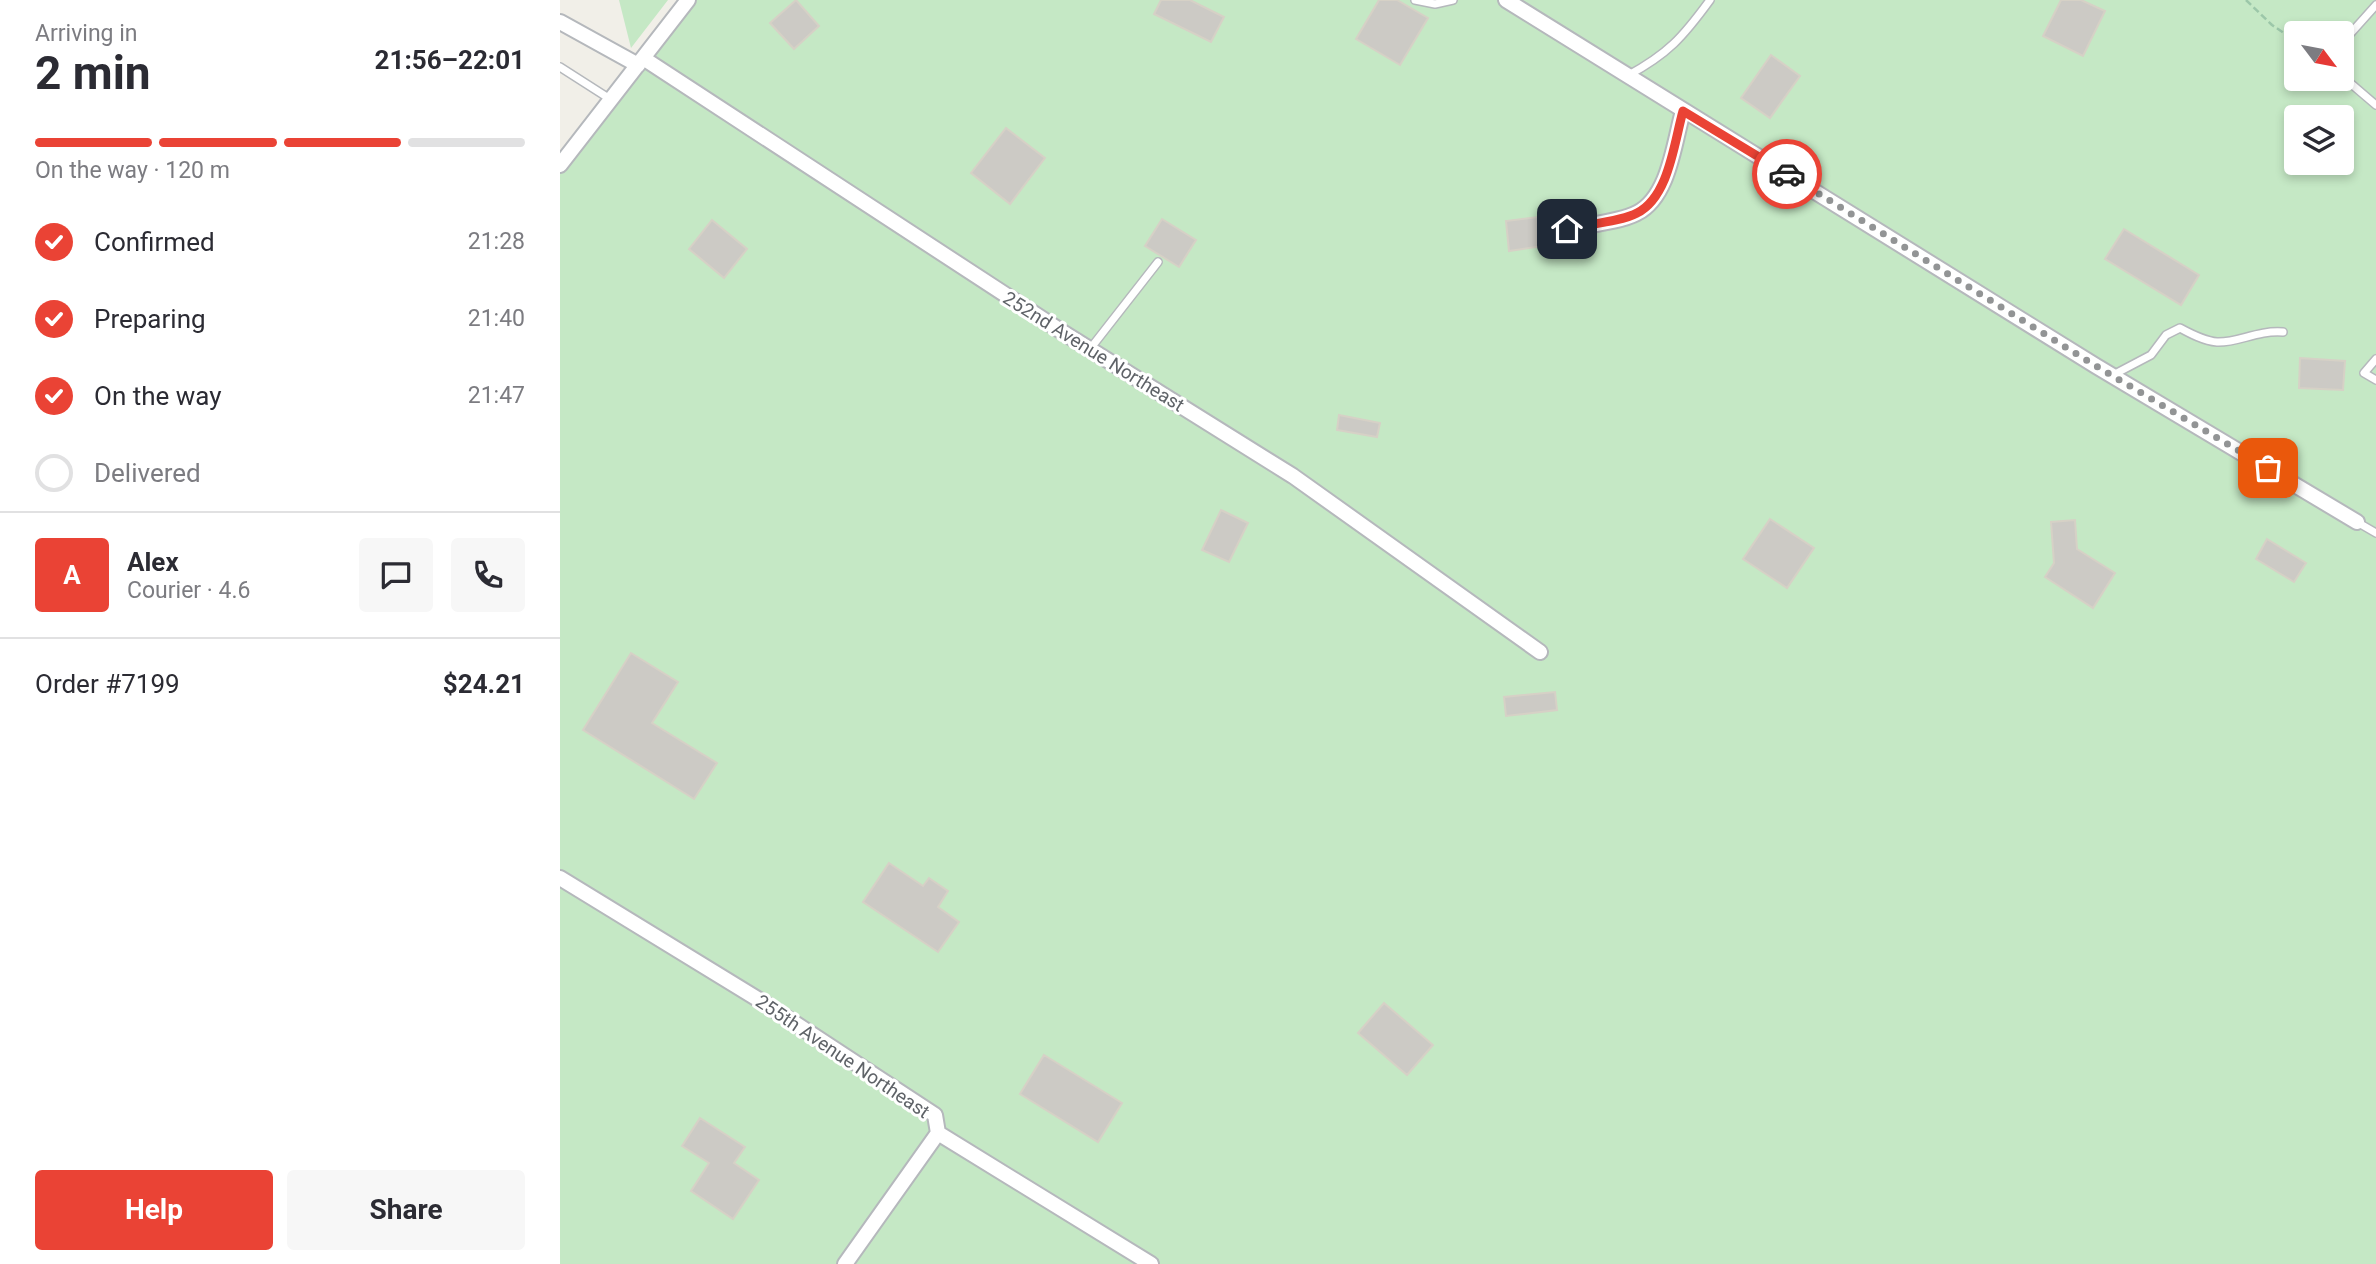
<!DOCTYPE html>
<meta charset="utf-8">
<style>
body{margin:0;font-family:Roboto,sans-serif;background:#f7f7f7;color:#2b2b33;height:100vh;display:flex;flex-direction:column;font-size:26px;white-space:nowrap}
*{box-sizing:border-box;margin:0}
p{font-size:23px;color:#7c7c81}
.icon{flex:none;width:38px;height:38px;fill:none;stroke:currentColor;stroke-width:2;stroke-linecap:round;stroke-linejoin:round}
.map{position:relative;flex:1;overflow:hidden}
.drawer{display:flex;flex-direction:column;background:#fff;width:560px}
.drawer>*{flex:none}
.needle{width:46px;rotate:122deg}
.controls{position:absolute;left:1724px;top:21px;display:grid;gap:14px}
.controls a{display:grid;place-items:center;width:70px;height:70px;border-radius:7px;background:#fff;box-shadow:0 4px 10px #0003;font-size:35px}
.pin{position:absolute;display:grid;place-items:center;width:60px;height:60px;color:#fff;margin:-30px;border-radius:14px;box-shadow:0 4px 10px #0006}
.courier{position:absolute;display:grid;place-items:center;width:70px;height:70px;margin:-35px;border:5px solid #ea4335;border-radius:50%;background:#fff;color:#222;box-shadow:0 2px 9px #0007}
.head em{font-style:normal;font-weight:700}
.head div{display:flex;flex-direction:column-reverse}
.head{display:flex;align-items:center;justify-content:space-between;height:119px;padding:0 35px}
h1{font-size:46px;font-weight:700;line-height:52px}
.bar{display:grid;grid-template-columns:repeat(4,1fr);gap:10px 7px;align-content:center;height:84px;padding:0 35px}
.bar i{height:9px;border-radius:5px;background:#e1e1e2}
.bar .on{background:#ea4335}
.bar p{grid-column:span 4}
.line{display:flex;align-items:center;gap:18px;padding:0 35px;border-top:2px solid #e1e1e2}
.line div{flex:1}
.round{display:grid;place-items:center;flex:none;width:74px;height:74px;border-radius:7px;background:#f7f7f7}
ol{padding:0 35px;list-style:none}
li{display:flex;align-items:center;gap:21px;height:77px}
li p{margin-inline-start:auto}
li .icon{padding:7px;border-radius:50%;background:#ea4335;color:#fff;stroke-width:4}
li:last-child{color:#7c7c81}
li i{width:38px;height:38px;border:4px solid #e1e1e2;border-radius:50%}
.cta{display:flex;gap:14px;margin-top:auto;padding:14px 35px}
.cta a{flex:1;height:80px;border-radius:7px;background:#ea4335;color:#fff;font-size:28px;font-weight:700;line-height:80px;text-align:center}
.cta a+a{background:#f7f7f7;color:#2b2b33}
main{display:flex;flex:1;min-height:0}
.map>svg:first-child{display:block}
.green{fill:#c5e8c5;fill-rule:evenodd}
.building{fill:#cccac5;stroke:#d6d1c6;stroke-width:2}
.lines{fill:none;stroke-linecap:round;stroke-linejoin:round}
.lane-casing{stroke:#b5b8bc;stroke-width:10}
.street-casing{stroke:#b5b8bc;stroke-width:18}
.path{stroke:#9cc7a9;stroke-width:2.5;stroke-dasharray:7 3.5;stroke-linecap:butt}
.lane{stroke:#fff;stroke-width:7}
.street{stroke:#fff;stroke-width:14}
.done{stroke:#929495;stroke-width:7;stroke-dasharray:0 12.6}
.route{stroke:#ea4335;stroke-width:9}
.labels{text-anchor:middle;stroke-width:6;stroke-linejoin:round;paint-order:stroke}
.street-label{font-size:19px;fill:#5f6368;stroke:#fff}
</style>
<main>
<section class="drawer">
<div class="head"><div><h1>2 min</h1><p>Arriving in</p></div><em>21:56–22:01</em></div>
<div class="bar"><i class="on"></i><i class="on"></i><i class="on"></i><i></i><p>On the way · 120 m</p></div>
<ol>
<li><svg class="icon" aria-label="check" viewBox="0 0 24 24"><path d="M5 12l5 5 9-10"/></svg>Confirmed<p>21:28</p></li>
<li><svg class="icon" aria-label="check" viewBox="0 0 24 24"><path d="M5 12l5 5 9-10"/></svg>Preparing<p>21:40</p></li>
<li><svg class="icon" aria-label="check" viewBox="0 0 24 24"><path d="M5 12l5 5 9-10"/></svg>On the way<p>21:47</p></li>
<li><i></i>Delivered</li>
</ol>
<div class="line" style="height:126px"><b class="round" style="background:#ea4335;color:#fff">A</b><div><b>Alex</b><p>Courier · 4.6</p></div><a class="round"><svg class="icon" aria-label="chat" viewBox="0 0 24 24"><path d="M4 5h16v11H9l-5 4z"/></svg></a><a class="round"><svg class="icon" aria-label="phone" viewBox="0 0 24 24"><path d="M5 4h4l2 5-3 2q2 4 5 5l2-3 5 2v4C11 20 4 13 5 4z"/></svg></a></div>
<div class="line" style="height:91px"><div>Order #7199</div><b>$24.21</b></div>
<div class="cta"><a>Help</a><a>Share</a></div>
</section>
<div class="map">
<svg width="1816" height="1264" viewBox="0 0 1816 1264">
<rect width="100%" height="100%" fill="#f1efe8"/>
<path class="green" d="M 59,0 L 108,0 L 71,48 Z
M 128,0 L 1816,0 L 1816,1264 L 0,1264 L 0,165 ZM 1736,33 L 1782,33 L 1782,79 L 1736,79 ZM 1736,117 L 1782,117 L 1782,163 L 1736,163 Z"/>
<path class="building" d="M 236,0 L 259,26 L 234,49 L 210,23 Z
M 601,0 L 630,0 L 664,17 L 651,42 L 594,14 Z
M 819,0 L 837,0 L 868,18 L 840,65 L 796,39 Z
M 1501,0 L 1521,0 L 1545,11 L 1523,56 L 1483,36 Z
M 1211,55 L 1240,76 L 1210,118 L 1181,98 Z
M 446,128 L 485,158 L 450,204 L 411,173 Z
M 987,216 L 990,245 L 949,251 L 946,221 Z
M 602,219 L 636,240 L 619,267 L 585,246 Z
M 152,220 L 187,249 L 164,278 L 129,249 Z
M 1564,229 L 1639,275 L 1621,305 L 1545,259 Z
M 1740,358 L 1785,361 L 1783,390 L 1739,388 Z
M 779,415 L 820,423 L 817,437 L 777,430 Z
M 661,510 L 688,523 L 669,562 L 642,550 Z
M 1210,519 L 1254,548 L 1227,588 L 1183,559 Z
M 1515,520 L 1517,549 L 1555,573 L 1533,608 L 1485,577 L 1494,563 L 1491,522 Z
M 1707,539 L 1746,563 L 1734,582 L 1696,559 Z
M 71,653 L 118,682 L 92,723 L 157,763 L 134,799 L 23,730 Z
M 995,692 L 997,710 L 946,716 L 944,697 Z
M 329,863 L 363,886 L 369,878 L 388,891 L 378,907 L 399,922 L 378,952 L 303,902 Z
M 824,1003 L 873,1045 L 847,1075 L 798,1033 Z
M 484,1055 L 562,1103 L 538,1142 L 460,1094 Z
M 140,1118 L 185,1147 L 174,1163 L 199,1180 L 173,1219 L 131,1191 L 149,1163 L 122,1146 Z"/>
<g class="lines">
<g class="lane-casing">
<path id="lane" d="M 855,0 L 875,4 L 893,0
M 1782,43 L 1816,5
M 0,67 L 50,99
M 1067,76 C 1108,54 1123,37 1150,0
M 1782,76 L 1816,105
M 530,349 L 598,262
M 1816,359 L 1804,373 L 1816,380
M 1553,375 L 1591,355 L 1606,335 L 1620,328 C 1631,334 1644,341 1657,342 C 1678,343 1697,330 1723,332
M 1797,522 L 1816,533"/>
</g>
<g class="street-casing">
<path id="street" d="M 946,0 L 1536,366 L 1797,522
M 0,22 L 78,65
M 83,58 L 504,333 L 733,476 L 980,652
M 0,165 L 128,0
M 1008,229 C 1027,225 1060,222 1077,213 C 1109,197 1114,143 1123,111
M 0,878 L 201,1001 L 375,1115 L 378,1133 L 591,1264
M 285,1264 L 378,1133"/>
</g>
<path class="path" d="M 1686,0 L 1712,25 L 1736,41"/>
<use href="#lane" class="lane"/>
<use href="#street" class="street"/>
</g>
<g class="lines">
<path class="done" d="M 1227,174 L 1536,366 L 1708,468"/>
<path class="route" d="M 1007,229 C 1027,224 1060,222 1077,213 C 1109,197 1114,143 1123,111 L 1227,174"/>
</g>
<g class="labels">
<g class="street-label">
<text transform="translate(534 351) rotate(32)" y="7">252nd Avenue Northeast</text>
<text transform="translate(283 1056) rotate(34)" y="7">255th Avenue Northeast</text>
</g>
</g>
</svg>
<div class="controls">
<a><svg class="needle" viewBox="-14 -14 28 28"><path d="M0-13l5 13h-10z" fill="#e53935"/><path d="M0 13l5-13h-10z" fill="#7c7c81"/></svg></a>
<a><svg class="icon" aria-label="layers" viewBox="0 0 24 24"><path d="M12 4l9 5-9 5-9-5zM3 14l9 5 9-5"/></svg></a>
</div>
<div class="pin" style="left:1708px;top:468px;background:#ea580c"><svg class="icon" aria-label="bag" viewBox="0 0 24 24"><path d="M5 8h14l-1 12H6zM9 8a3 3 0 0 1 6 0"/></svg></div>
<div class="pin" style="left:1007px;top:229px;background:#1f2937"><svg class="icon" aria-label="home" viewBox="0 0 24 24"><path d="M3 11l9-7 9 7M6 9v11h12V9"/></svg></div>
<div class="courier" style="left:1227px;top:174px"><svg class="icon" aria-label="car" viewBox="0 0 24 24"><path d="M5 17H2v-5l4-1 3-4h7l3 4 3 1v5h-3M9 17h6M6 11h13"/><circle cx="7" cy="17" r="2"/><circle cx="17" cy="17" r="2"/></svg></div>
</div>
</main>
